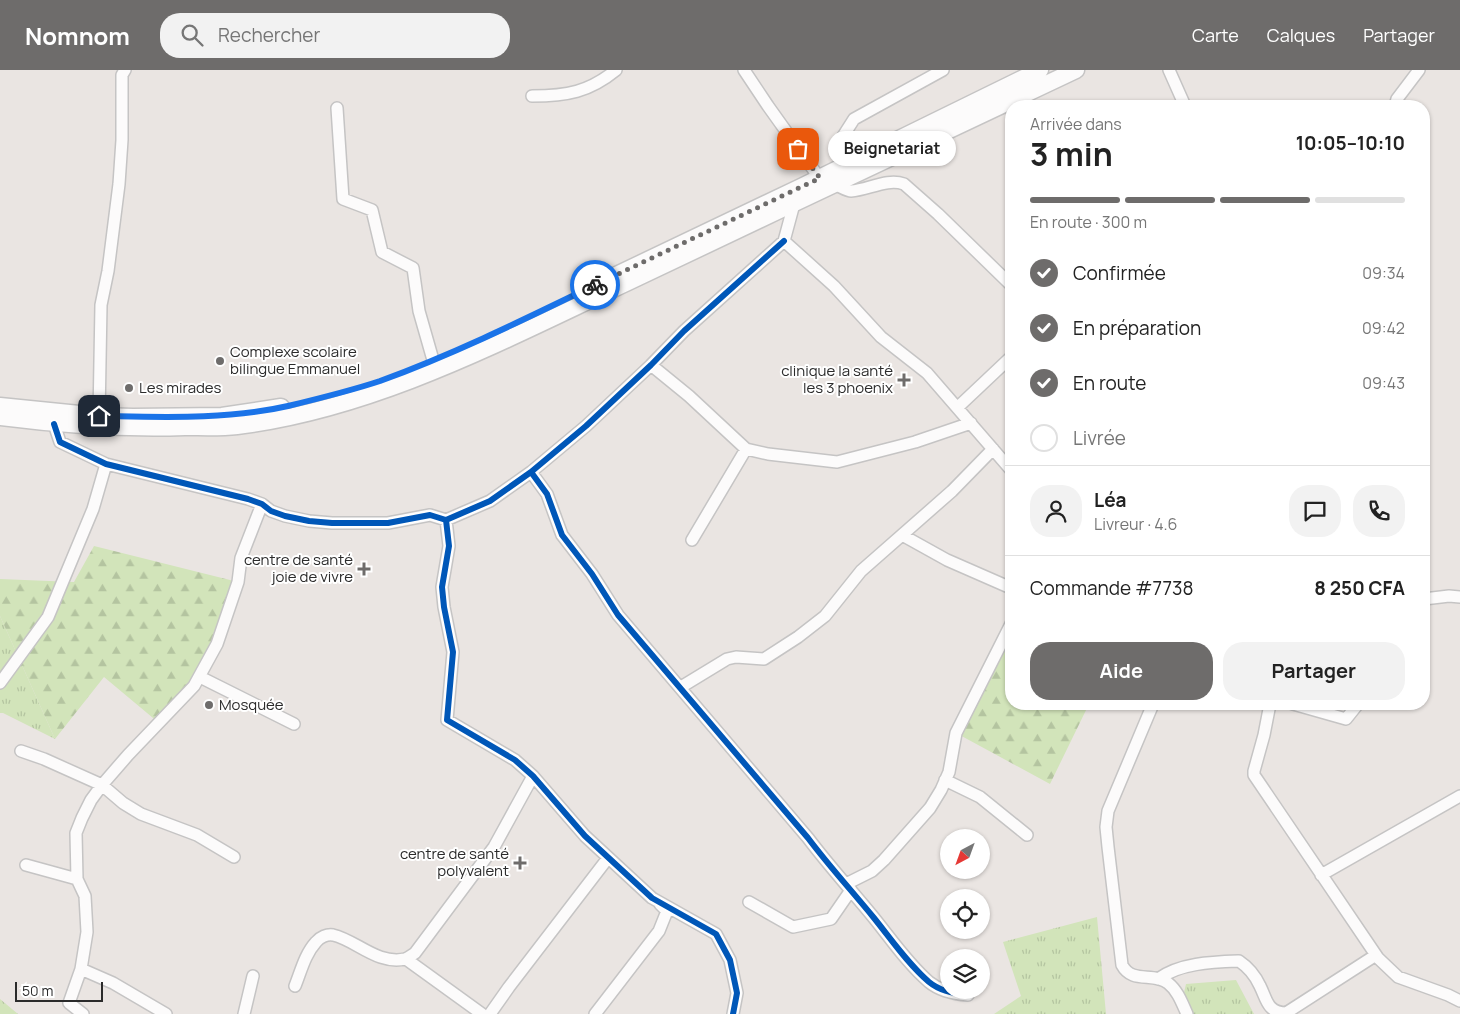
<!DOCTYPE html>
<html lang="fr">
<meta charset="utf-8">
<style>
body{margin:0;font-family:Manrope,sans-serif;background:#f2f2f2;color:#222;height:100vh;display:flex;flex-direction:column;font-size:19px;white-space:nowrap}
*{box-sizing:border-box;margin:0}
p{font-size:16px;color:#767676}
.icon{flex:none;width:28px;height:28px;fill:none;stroke:currentColor;stroke-width:2;stroke-linecap:round;stroke-linejoin:round}
.map{position:relative;flex:1;overflow:hidden}
.sheet{position:absolute;left:1005px;top:30px;width:425px;height:610px;display:flex;flex-direction:column;background:#fff;border-radius:20px;box-shadow:0 1px 4px #0004}
.sheet>*{flex:none}
.needle{width:32px;rotate:221deg}
.controls{position:absolute;left:940px;top:759px;display:grid;gap:10px}
.controls a{display:grid;place-items:center;width:50px;height:50px;border-radius:50%;background:#fff;box-shadow:0 1px 4px #0004;font-size:25px}
.scale{position:absolute;left:15px;bottom:12px;width:88px;box-sizing:border-box;padding-left:5px;border:2px solid #2b2b2b;border-top:0;font-size:14px;line-height:18px;white-space:nowrap;color:#2b2b2b;-webkit-text-stroke:4px #fff;paint-order:stroke}
.pin{position:absolute;display:grid;place-items:center;width:42px;height:42px;color:#fff;margin:-21px;border-radius:10px;box-shadow:0 2px 8px #0006}
.courier{position:absolute;display:grid;place-items:center;width:50px;height:50px;margin:-25px;border:4px solid #1a73e8;border-radius:50%;background:#fff;color:#222;box-shadow:0 1px 6px #0007}
.bubble{position:absolute;height:35px;border-radius:18px;background:#fff;box-shadow:0 1px 4px #0004;font-size:16px;font-weight:700;line-height:35px;text-align:center}
.head em{font-style:normal;font-weight:700}
.head div{display:flex;flex-direction:column-reverse}
.head{display:flex;align-items:center;justify-content:space-between;height:85px;padding:0 25px}
h1{font-size:32px;font-weight:700;line-height:38px}
.bar{display:grid;grid-template-columns:repeat(4,1fr);gap:8px 5px;align-content:center;height:60px;padding:0 25px}
.bar i{height:6px;border-radius:4px;background:#e0e0e0}
.bar .active{background:#6e6c6b}
.bar p{grid-column:span 4}
.line{display:flex;align-items:center;gap:12px;padding:0 25px;border-top:1px solid #e0e0e0}
.line div{flex:1}
.round{display:grid;place-items:center;flex:none;width:52px;height:52px;border-radius:20px;background:#f2f2f2}
ol{padding:0 25px;list-style:none}
li{display:flex;align-items:center;gap:15px;height:55px}
li p{margin-inline-start:auto}
li .icon{padding:5px;border-radius:50%;background:#6e6c6b;color:#fff;stroke-width:4}
li:last-child{color:#767676}
li i{width:28px;height:28px;border:2px solid #e0e0e0;border-radius:50%}
.action{display:flex;gap:10px;margin-top:auto;padding:10px 25px}
.action a{flex:1;height:58px;border-radius:20px;background:#6e6c6b;color:#fff;font-size:20px;font-weight:700;line-height:58px;text-align:center}
.action a+a{background:#f2f2f2;color:#222}
header{display:flex;align-items:center;gap:30px;box-sizing:border-box;height:70px;padding:0 25px;background:#6e6c6b;color:#fff}
header strong{font-size:24px}
nav{display:flex;gap:28px;margin-inline-start:auto;font-size:18px}
.search{width:350px;height:45px;background:#f2f2f2;display:flex;align-items:center;gap:12px;box-sizing:border-box;padding:0 18px;border-radius:20px;color:#767676;font-size:19px}
.map>svg:first-child{display:block}
.grass{fill:url(#grass-tufts)}
.forest{fill:url(#forest-firs)}
.lines{fill:none;stroke-linecap:round;stroke-linejoin:round}
.street-casing{stroke:#c5c4c4;stroke-width:14}
.secondary-casing{stroke:#c5c4c4;stroke-width:19}
.street{stroke:#fcfbfb;stroke-width:11}
.secondary{stroke:#fcfbfb;stroke-width:16}
.cycleway-casing{stroke:#fff;stroke-width:9}
.cycleway{stroke:#0057b8;stroke-width:6}
.done{stroke:#6e6c6b;stroke-width:5;stroke-dasharray:0 9}
.route{stroke:#1a73e8;stroke-width:6}
.poi-dot{fill:#6e6c6b;stroke:#fff;stroke-width:2}
.labels{text-anchor:middle;stroke-width:4;stroke-linejoin:round;paint-order:stroke}
.poi-label{font-size:15px;fill:#2b2b2b;stroke:#fff;text-anchor:start}
</style>
<header>
<strong>Nomnom</strong>
<div class="search"><svg class="icon" aria-label="search" viewBox="0 0 24 24"><circle cx="10" cy="10" r="6"/><path d="M15 15l6 6"/></svg>Rechercher</div>
<nav><a>Carte</a><a>Calques</a><a>Partager</a></nav>
</header>
<div class="map">
<svg width="1460" height="944" viewBox="0 0 1460 944">
<defs>
<pattern id="grass-tufts" width="24" height="20" patternUnits="userSpaceOnUse" patternTransform="scale(1.25)"><rect width="24" height="20" fill="#d2e4ba"/><path d="M3 7l-1-3M5 7V3M7 7l1-3M15 17l-1-3M17 17v-4M19 17l1-3" fill="none" stroke="#b4c4a0"/></pattern>
<pattern id="forest-firs" width="22" height="20" patternUnits="userSpaceOnUse" patternTransform="scale(1.25)"><rect width="22" height="20" fill="#d2e4ba"/><path d="M5 1l3.5 6h-7zM16 11l3.5 6h-7z" fill="#b4c4a0"/></pattern>
</defs>
<rect width="100%" height="100%" fill="#eae5e2"/>
<path class="grass" d="M 0,546 L 55,669 L 3,643 L 0,643 Z
M 1097,847 L 1106,944 L 994,944 L 1021,926 L 1003,872 Z
M 1236,910 L 1254,944 L 1179,944 L 1186,914 Z
M 0,929 L 18,944 L 0,944 Z"/>
<path class="forest" d="M 94,476 L 238,512 L 202,604 L 159,653 L 104,607 L 55,669 L 0,546 L 0,509 L 74,512 Z
M 1011,554 L 1011,634 L 1089,634 L 1050,714 L 956,663 Z"/>
<g class="lines">
<g class="street-casing">
<path id="street" d="M 744,0 L 768,36 L 823,113
M 1169,0 L 1185,36
M 532,26 C 567,26 589,22 616,0
M 1395,36 L 1397,29 L 1419,0
M 337,38 L 343,129 L 372,140 L 382,182 L 413,198 L 419,241 L 433,290
M 848,94 L 840,71 L 854,49 L 943,0
M 836,115 C 841,117 847,121 851,121 C 868,120 887,108 904,114 L 938,144 L 1011,215
M 794,134 L 784,171 L 834,216 L 881,267 L 927,303 L 1011,400
M 651,295 L 689,326 L 746,379
M 958,337 L 1011,287
M 99,346 L 101,235 L 108,201 L 119,114 L 122,70 L 122,5 L 125,0
M 54,354 L 60,372 L 106,394 L 248,429 L 262,434 L 271,441 L 285,446 L 309,451 L 332,453 L 388,453 L 430,445 L 446,450 L 490,431 L 531,402 L 586,356 L 651,295 L 684,261 L 784,171
M 531,402 L 547,424 L 562,465 L 592,504 L 618,545 L 808,768 C 829,796 852,821 874,848 C 891,869 908,894 929,912 C 940,921 954,924 968,925
M 446,450 L 449,476 L 442,517 L 444,537 L 453,582 L 447,650 L 515,690 L 533,706 L 585,766 L 652,828 L 716,864 L 730,890 L 737,923 L 733,944
M 902,465 L 947,490 L 1011,518
M 692,470 L 746,379 L 768,384 L 837,392 L 915,372 L 971,353
M 1424,529 L 1449,526 L 1460,527
M 200,607 L 294,654
M 0,613 L 48,547 L 93,439 L 106,394
M 681,617 L 727,589 L 736,587 L 764,589 L 798,567 L 825,546 L 861,501 L 952,421 L 993,379
M 1153,634 L 1108,741 L 1106,757 L 1108,777 L 1122,895 C 1132,914 1153,902 1168,913 C 1178,921 1182,933 1187,944
M 1270,634 L 1264,665 L 1254,701 L 1254,705 L 1378,888 L 1398,907 L 1448,925 L 1460,931
M 1293,634 L 1346,649 L 1358,634
M 21,681 L 44,689 L 102,715 L 123,733 L 141,744 L 197,765 L 234,787
M 945,710 L 980,727 L 1027,765
M 26,795 L 77,809
M 1321,805 L 1460,726
M 846,814 L 872,801 L 884,790 L 930,738 L 941,720 L 949,702 L 956,663 L 1011,554
M 749,832 L 793,857 L 831,849 L 851,820
M 406,889 L 482,944
M 81,899 L 113,913 L 166,944
M 1158,909 C 1180,893 1212,892 1239,891 C 1248,897 1255,905 1260,916 C 1267,930 1267,942 1286,943 L 1376,885
M 295,916 C 301,901 305,884 316,872 C 320,867 327,864 333,865 C 356,870 377,895 405,889 C 408,888 412,885 415,883 L 494,777 L 533,706
M 83,944 L 69,933 L 81,899 L 87,862 L 85,826 L 77,809 L 76,763 L 82,748 L 91,730 L 102,715 L 128,685 L 194,616 L 217,574 L 238,512 L 241,488 L 262,434
M 244,944 L 253,906
M 490,944 L 509,917 L 608,788
M 595,944 L 659,861 L 667,841 L 660,834"/>
</g>
<g class="secondary-casing">
<path id="secondary" d="M 585,220 L 801,117 L 1040,0
M 0,336 L 99,346 L 133,347 L 222,346 L 281,337
M 0,347 C 62,355 123,359 185,357 C 202,357 220,358 237,356 C 375,339 502,271 626,213 C 776,142 926,70 1076,0"/>
</g>
<use href="#street" class="street"/>
<use href="#secondary" class="secondary"/>
<g class="cycleway-casing">
<path id="cycleway" d="M 54,354 L 60,372 L 106,394 L 248,429 L 262,434 L 271,441 L 285,446 L 309,451 L 332,453 L 388,453 L 430,445 L 446,450 L 490,431 L 531,402 L 586,356 L 651,295 L 684,261 L 784,171
M 531,402 L 547,424 L 562,465 L 592,504 L 618,545 L 808,768 C 829,796 852,821 874,848 C 891,869 908,894 929,912 C 940,921 954,924 968,925
M 446,450 L 449,476 L 442,517 L 444,537 L 453,582 L 447,650 L 515,690 L 533,706 L 585,766 L 652,828 L 716,864 L 730,890 L 737,923 L 733,944"/>
</g>
<use href="#cycleway" class="cycleway"/>
</g>
<g class="lines">
<path class="done" d="M 595,215 L 820,108 L 798,79"/>
<path class="route" d="M 99,346 C 161,347 227,350 288,336 C 317,329 353,320 380,311 C 454,284 525,249 595,215"/>
</g>
<g class="poi-dot">
<circle cx="220" cy="291" r="5"/>
<path d="M901.5 302.5h5v5h5v5h-5v5h-5v-5h-5v-5h5z"/>
<circle cx="129" cy="318" r="5"/>
<path d="M361.5 491.5h5v5h5v5h-5v5h-5v-5h-5v-5h5z"/>
<circle cx="209" cy="635" r="5"/>
<path d="M517.5 785.5h5v5h5v5h-5v5h-5v-5h-5v-5h5z"/>
</g>
<g class="labels">
<g class="poi-label">
<text x="230" y="287">Complexe scolaire<tspan x="230" dy="17">bilingue Emmanuel</tspan></text>
<text x="893" y="306" text-anchor="end">clinique la santé<tspan x="893" dy="17">les 3 phoenix</tspan></text>
<text x="139" y="323">Les mirades</text>
<text x="353" y="495" text-anchor="end">centre de santé<tspan x="353" dy="17">joie de vivre</tspan></text>
<text x="219" y="640">Mosquée</text>
<text x="509" y="789" text-anchor="end">centre de santé<tspan x="509" dy="17">polyvalent</tspan></text>
</g>
</g>
</svg>
<div class="controls">
<a><svg class="needle" viewBox="-14 -14 28 28"><path d="M0-13l5 13h-10z" fill="#e53935"/><path d="M0 13l5-13h-10z" fill="#767676"/></svg></a>
<a><svg class="icon" aria-label="locate" viewBox="0 0 24 24"><circle cx="12" cy="12" r="6"/><path d="M12 2v4M12 18v4M2 12h4M18 12h4"/></svg></a>
<a><svg class="icon" aria-label="layers" viewBox="0 0 24 24"><path d="M12 4l9 5-9 5-9-5zM3 14l9 5 9-5"/></svg></a>
</div>
<div class="scale">50 m</div>
<div class="pin" style="left:798px;top:79px;background:#ea580c"><svg class="icon" aria-label="bag" viewBox="0 0 24 24"><path d="M5 8h14l-1 12H6zM9 8a3 3 0 0 1 6 0"/></svg></div>
<div class="pin" style="left:99px;top:346px;background:#1f2937"><svg class="icon" aria-label="home" viewBox="0 0 24 24"><path d="M3 11l9-7 9 7M6 9v11h12V9"/></svg></div>
<div class="courier" style="left:595px;top:215px"><svg class="icon" aria-label="bike" viewBox="0 0 24 24"><circle cx="6" cy="16" r="4"/><circle cx="18" cy="16" r="4"/><path d="M6 16l4-8h5l3 8M10 8l3 8H6M13 5h3"/></svg></div>
<div class="bubble" style="left:828px;top:61px;width:128px">Beignetariat</div>
<section class="sheet">
<div class="head"><div><h1>3 min</h1><p>Arrivée dans</p></div><em>10:05–10:10</em></div>
<div class="bar"><i class="active"></i><i class="active"></i><i class="active"></i><i></i><p>En route · 300 m</p></div>
<ol>
<li><svg class="icon" aria-label="check" viewBox="0 0 24 24"><path d="M5 12l5 5 9-10"/></svg>Confirmée<p>09:34</p></li>
<li><svg class="icon" aria-label="check" viewBox="0 0 24 24"><path d="M5 12l5 5 9-10"/></svg>En préparation<p>09:42</p></li>
<li><svg class="icon" aria-label="check" viewBox="0 0 24 24"><path d="M5 12l5 5 9-10"/></svg>En route<p>09:43</p></li>
<li><i></i>Livrée</li>
</ol>
<div class="line" style="height:90px"><a class="round"><svg class="icon" aria-label="person" viewBox="0 0 24 24"><circle cx="12" cy="8" r="4"/><path d="M4 21q1-7 8-7t8 7"/></svg></a><div><b>Léa</b><p>Livreur · 4.6</p></div><a class="round"><svg class="icon" aria-label="chat" viewBox="0 0 24 24"><path d="M4 5h16v11H9l-5 4z"/></svg></a><a class="round"><svg class="icon" aria-label="phone" viewBox="0 0 24 24"><path d="M5 4h4l2 5-3 2q2 4 5 5l2-3 5 2v4C11 20 4 13 5 4z"/></svg></a></div>
<div class="line" style="height:65px"><div>Commande #7738</div><b>8 250 CFA</b></div>
<div class="action"><a>Aide</a><a>Partager</a></div>
</section>
</div>
